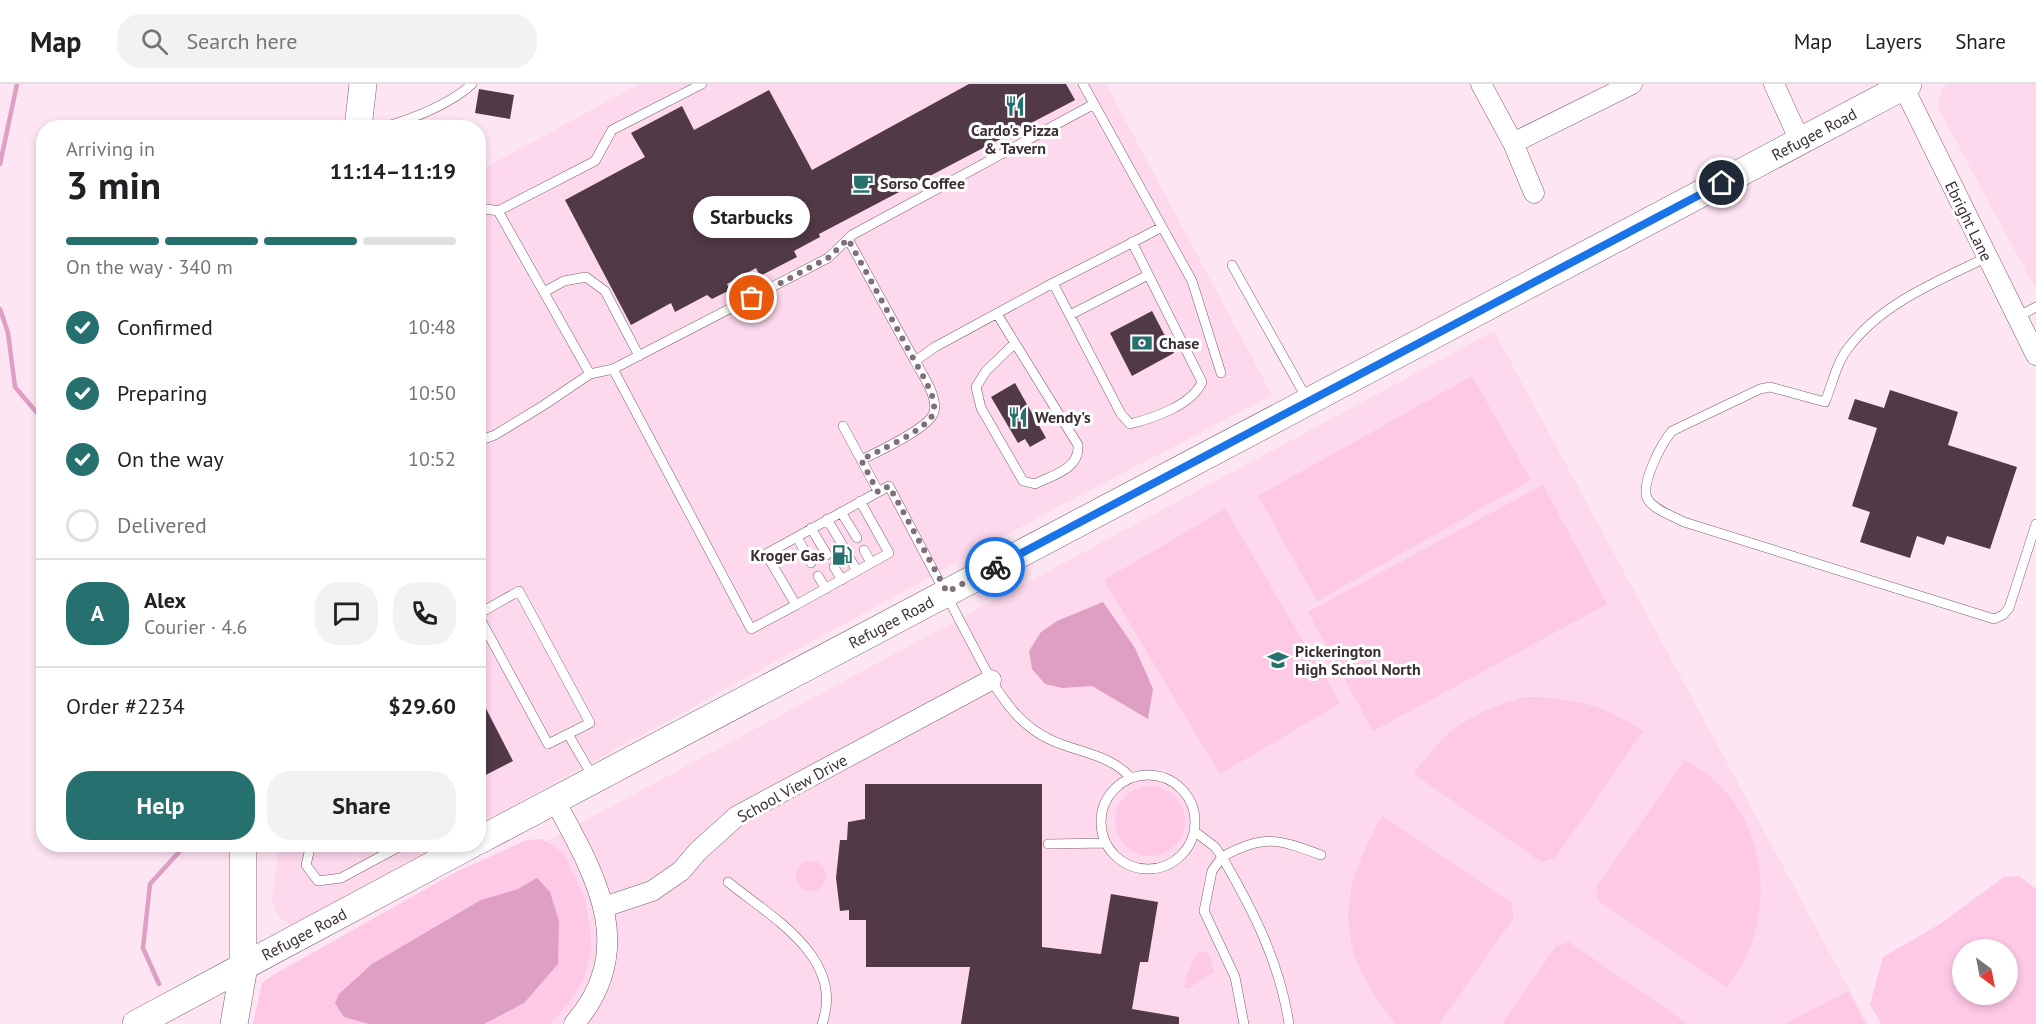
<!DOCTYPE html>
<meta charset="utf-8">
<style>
body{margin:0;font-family:"PT Sans",sans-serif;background:#f2f2f2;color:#202124;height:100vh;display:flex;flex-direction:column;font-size:22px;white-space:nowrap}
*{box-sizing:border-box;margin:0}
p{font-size:20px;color:#757577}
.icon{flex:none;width:33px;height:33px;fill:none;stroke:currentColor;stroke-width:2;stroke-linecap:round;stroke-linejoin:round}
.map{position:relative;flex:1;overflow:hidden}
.sheet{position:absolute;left:36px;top:36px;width:450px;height:732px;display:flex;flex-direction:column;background:#fff;border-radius:24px;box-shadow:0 3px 9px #0003}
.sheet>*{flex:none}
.needle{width:39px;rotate:148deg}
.controls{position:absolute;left:1952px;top:855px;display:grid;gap:12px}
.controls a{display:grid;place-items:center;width:66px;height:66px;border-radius:50%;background:#fff;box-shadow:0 3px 9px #0003;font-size:30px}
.pin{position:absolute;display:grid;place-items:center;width:51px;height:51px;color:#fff;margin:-26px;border:3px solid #fff;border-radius:50%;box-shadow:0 2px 6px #0007}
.courier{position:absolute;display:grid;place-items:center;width:60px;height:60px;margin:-30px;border:4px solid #1a73e8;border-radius:50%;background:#fff;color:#222;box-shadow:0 2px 8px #0007}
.bubble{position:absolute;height:42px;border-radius:21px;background:#fff;box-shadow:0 3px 9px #0003;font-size:20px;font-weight:700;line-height:42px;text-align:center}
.head em{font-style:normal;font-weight:700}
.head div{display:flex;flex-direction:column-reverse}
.head{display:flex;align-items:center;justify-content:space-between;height:102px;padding:0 30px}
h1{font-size:39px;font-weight:700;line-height:45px}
.bar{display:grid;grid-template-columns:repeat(4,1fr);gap:9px 6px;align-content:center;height:72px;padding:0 30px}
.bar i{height:8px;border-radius:4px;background:#e0e0e0}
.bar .active{background:#26716f}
.bar p{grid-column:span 4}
.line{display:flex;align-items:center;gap:15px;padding:0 30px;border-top:2px solid #e0e0e0}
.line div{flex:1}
.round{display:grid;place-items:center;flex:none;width:63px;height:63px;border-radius:24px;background:#f2f2f2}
ol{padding:0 30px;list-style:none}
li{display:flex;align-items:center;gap:18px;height:66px}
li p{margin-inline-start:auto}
li .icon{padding:6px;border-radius:50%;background:#26716f;color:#fff;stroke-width:4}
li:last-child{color:#757577}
li i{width:33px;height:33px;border:3px solid #e0e0e0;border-radius:50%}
.cta{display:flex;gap:12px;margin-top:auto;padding:12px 30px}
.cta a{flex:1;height:69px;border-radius:24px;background:#26716f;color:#fff;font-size:24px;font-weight:700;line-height:69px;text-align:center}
.cta a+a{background:#f2f2f2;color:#202124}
header{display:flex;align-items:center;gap:36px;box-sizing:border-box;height:84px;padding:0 30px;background:#fff;border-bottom:2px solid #e0e0e0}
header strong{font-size:28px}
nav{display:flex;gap:33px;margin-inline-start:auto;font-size:21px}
.search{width:420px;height:54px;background:#f2f2f2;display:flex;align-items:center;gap:15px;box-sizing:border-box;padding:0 21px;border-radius:24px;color:#757577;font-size:22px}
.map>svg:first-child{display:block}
.built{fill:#fed8ed}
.green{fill:#fec8e7;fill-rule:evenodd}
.water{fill:#df9ec4}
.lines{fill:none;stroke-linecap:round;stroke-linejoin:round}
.stream{stroke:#df9ec4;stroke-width:4.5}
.building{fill:#513947}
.service-casing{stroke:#785e6d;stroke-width:10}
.minor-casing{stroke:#785e6d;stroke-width:21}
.secondary-casing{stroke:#785e6d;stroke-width:28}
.service{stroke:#fff;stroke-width:9}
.minor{stroke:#fff;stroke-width:20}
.secondary{stroke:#fff;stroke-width:27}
.done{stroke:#7f6f78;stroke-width:6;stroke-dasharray:0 10.8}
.route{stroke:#1a73e8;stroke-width:8}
.labels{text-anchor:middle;stroke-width:6;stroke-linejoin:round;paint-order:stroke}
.poi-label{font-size:16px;font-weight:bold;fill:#3b3036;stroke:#fff;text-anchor:start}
.street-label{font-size:16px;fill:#3b3036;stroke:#fff}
</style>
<header>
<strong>Map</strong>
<div class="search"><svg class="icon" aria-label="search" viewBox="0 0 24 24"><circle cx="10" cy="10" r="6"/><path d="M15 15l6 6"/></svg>Search here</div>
<nav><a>Map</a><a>Layers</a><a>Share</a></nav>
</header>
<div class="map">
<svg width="2036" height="940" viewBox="0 0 2036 940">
<rect width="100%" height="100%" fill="#fee5f3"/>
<path class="built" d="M 639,0 L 1106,0 L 1272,311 L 1050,427 L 479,740 L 479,87 Z
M 1949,0 L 2036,0 L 2036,206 L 1937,22 L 1943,3 Z
M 1494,247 L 1868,940 L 268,940 L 274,904 Z
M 279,761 L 442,761 L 301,839 L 289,841 L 278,832 L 272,816 Z"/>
<path class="green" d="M 1472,292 L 1531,396 L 1317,517 L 1258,412 Z
M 1543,401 L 1607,520 L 1373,647 L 1308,528 Z
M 1225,425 L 1340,619 L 1220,690 L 1104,496 Z
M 1525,613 C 1574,613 1602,621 1643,647 L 1555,774 L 1541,778 L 1414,690 C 1445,645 1473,627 1525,613 Z
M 1685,676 C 1694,682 1704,688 1712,694 C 1763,737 1773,814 1746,873 C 1741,884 1733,894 1727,904 L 1599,817 L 1596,803 Z
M1115 737a35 35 0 1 1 70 0a35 35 0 1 1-70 0Z
M 1383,732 L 1511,819 L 1514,833 L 1439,940 L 1396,940 C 1336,869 1334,811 1383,732 Z
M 542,755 L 564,769 L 585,816 L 590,844 L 591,867 L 584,894 L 568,920 L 550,940 L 253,940 L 262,899 L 275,890 L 456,788 L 527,756 Z
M796 792a15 15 0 1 1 30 0a15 15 0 1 1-30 0Z
M 2019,792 L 2036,805 L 2036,940 L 1881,940 L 1870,920 L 1883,873 L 1940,840 L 2004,793 ZM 1962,866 L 2007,866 L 2007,910 L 1962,910 Z
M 1569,858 L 1688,940 L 1502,940 L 1556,862 Z
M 1201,867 L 1209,870 L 1214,888 L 1189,904 L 1185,904 C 1183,896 1194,872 1201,867 Z
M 1848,907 L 1865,940 L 1785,940 Z"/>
<path class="water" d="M 1103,518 L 1135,564 L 1153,605 L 1148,635 L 1092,602 L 1062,604 L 1045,600 L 1032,585 L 1029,567 L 1041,548 L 1057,537 Z
M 537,794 L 550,808 L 559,837 L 558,880 L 524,919 L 484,940 L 369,940 L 344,933 L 335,919 L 339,910 L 372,880 L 481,816 L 518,805 Z"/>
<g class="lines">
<path class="stream" d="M 0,80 L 17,0
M 0,225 L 8,249 L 15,303 L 44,337
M 159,900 L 143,864 L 150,800 L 179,768 L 178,760"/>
</g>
<path class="building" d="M 969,0 L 1066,0 L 1075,16 L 819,150 L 820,153 L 794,167 L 797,173 L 760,192 L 756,184 L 727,200 L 730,206 L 712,215 L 707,211 L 675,228 L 671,219 L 631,241 L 565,116 L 645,73 L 631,49 L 682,22 L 694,46 L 769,6 L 812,86 Z
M 479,5 L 514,11 L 510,35 L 475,29 Z
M 1152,227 L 1174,269 L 1132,292 L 1110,249 Z
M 1015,299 L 1046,354 L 1030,363 L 1025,355 L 1018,359 L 991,313 Z
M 1890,306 L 1958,328 L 1948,361 L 2017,383 L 1990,465 L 1947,452 L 1944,461 L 1917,452 L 1910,474 L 1860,458 L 1870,428 L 1852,422 L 1877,344 L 1848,335 L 1855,315 L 1884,324 Z
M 478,609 L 513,677 L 478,695 Z
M 865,700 L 1042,700 L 1042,863 L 1101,870 L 1111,810 L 1158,818 L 1148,878 L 1140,878 L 1132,925 L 1179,933 L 1179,940 L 961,940 L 970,883 L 866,883 L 866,836 L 849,836 L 849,826 L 840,827 L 836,794 L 840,756 L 847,756 L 848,738 L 865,735 Z"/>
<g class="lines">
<g class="service-casing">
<path id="service" d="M 1083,0 L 1192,197 L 1221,289
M 381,44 C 412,35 448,22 472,0
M 498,127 L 595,77 L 612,46 L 702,0
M 478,128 L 487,125 L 498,127 L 590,290
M 848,155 L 915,277
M 1132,158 L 1202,298 C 1192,321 1154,334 1130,340 L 1121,330 L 1053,199 C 1089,181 1126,162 1162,143
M 1987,173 C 1939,197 1883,218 1849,263 C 1837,277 1832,301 1825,318 L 1770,303 L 1760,305 L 1672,347 C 1662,359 1639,401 1648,416 C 1656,427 1673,432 1684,438 L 1994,535 L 2003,531 L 2009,524 L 2036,440
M 1232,181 L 1307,315
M 544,208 L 564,197 L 586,193 L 605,207 L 639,272
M 997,230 L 1078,361 C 1080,385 1053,391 1035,400 L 1023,397 L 981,324 L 976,303 L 986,287 L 1014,260
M 1070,231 L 1148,191
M 2017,233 L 2036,223
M 613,285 L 751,545 L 796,521 L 766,470 L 889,402 L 991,596 C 1006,620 1022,642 1049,655 C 1077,669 1109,669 1131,694
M 843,342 L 878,407
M 478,357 L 495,351 L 544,321 L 590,290 L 613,285 L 828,174 L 852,151 L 1094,20
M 861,376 C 877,368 930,344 934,328 C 938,312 922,290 915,277 L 935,263 L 1053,199
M 841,428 L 857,454
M 827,435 L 843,462
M 811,444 L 827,471
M 797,453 L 811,479
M 864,466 L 871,479
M 850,475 L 857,487
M 834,483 L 842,496
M 818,492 L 826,505
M 796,521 L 889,469 L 860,417
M 478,530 L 519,507 L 590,639 L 548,660 L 478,531
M 568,650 L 593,693
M1101 738a47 47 0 1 1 94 0a47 47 0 1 1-94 0Z
M 1194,747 L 1215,763 L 1222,773 C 1264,750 1278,755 1321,771
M 311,760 L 306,781 L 318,797 L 341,794 L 404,760
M 1048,760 L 1106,759
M 728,798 C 771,833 846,874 822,940
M 1244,940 L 1235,893 L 1204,827 L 1212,787 L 1222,773 C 1253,826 1280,879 1289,940"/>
</g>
<g class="minor-casing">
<path id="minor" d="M 1481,0 L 1513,59 L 1534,109
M 1774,0 L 1800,57
M 1903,2 L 2036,271
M 1513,59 L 1632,0
M 555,717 C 596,792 639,865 574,940
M 604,823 L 652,807 L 681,787 L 698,767 L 737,732 L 991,596"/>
</g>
<g class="secondary-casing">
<path id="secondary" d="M 358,44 L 363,0
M 478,757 L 1908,0
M 136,940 L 472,760
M 234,940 L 243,888 L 243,760"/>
</g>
<use href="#service" class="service"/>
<use href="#minor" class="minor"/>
<use href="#secondary" class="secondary"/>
</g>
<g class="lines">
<path class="done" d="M 752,214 L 828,174 L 848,155 L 924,294 C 929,304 937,318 933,330 C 927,346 878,367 861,376 L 878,408 L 889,402 L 947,508 L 995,483"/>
<path class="route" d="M 995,483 L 1722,99"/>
</g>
<defs>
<g id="restaurant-bare" transform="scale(1.62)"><path d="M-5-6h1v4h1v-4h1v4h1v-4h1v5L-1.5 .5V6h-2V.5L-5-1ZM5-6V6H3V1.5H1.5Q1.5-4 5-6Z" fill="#26716f" stroke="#fff" stroke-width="2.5" paint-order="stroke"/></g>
<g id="cafe-bare" transform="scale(1.62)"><path d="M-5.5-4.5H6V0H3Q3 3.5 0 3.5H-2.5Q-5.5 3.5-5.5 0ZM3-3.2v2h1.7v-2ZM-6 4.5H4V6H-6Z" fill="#26716f" stroke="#fff" stroke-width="2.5" paint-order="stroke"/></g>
<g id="bank-bare" transform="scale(1.62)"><path d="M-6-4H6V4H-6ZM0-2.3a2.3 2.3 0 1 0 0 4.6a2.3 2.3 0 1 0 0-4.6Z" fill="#26716f" stroke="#fff" stroke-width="2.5" paint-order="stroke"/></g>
<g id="fuel-bare" transform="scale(1.62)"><path d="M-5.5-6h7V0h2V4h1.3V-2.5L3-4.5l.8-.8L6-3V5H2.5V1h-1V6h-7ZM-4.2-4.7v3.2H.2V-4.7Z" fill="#26716f" stroke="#fff" stroke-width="2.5" paint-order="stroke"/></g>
<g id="school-bare" transform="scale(1.62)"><path d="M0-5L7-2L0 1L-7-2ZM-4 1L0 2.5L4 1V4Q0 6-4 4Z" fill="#26716f" stroke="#fff" stroke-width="2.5" paint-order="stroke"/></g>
</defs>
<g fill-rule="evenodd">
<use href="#restaurant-bare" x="1015" y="22"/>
<use href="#cafe-bare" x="863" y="99"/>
<use href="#bank-bare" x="1142" y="259"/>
<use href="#restaurant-bare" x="1018" y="333"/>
<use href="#fuel-bare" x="842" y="471"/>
<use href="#school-bare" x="1278" y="576"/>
</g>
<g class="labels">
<g class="poi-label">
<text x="1015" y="52" text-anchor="middle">Cardo's Pizza<tspan x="1015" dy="18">&amp; Tavern</tspan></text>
<text x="880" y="105">Sorso Coffee</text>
<text x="1159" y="265">Chase</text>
<text x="1035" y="339">Wendy's</text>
<text x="825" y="477" text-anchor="end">Kroger Gas</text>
<text x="1295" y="573">Pickerington<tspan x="1295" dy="18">High School North</tspan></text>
</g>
<g class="street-label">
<text transform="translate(1814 50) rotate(-28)" y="6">Refugee Road</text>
<text transform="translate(1969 137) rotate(64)" y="6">Ebright Lane</text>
<text transform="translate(891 538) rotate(-28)" y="6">Refugee Road</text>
<text transform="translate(792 704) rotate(-29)" y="6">School View Drive</text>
<text transform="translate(304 850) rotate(-28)" y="6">Refugee Road</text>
</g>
</g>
</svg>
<div class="controls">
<a><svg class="needle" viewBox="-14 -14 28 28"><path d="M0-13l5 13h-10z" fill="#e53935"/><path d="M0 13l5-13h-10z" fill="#757577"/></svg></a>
</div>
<div class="pin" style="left:752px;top:214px;background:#ea580c"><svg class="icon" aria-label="bag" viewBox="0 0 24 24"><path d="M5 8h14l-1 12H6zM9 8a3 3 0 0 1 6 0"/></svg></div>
<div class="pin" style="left:1722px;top:99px;background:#1f2937"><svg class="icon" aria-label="home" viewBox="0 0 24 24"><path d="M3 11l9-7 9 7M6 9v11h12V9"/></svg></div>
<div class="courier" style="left:995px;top:483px"><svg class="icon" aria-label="bike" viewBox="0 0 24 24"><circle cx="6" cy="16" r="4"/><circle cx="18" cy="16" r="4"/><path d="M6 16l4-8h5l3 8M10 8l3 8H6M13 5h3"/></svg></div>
<div class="bubble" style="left:693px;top:112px;width:117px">Starbucks</div>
<section class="sheet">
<div class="head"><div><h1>3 min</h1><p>Arriving in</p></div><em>11:14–11:19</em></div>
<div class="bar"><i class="active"></i><i class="active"></i><i class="active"></i><i></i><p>On the way · 340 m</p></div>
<ol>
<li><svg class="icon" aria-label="check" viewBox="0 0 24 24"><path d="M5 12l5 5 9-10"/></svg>Confirmed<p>10:48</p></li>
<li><svg class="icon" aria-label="check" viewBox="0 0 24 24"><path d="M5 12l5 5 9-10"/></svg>Preparing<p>10:50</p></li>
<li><svg class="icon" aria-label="check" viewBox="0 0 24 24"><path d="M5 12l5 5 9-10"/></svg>On the way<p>10:52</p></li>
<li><i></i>Delivered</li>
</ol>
<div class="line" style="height:108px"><b class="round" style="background:#26716f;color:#fff">A</b><div><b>Alex</b><p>Courier · 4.6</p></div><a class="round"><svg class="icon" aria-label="chat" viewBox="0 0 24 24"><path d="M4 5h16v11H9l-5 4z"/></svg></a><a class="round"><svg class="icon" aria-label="phone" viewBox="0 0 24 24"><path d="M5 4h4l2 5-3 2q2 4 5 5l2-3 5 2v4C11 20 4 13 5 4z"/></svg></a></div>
<div class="line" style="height:78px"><div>Order #2234</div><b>$29.60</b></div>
<div class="cta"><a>Help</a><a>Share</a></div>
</section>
</div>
